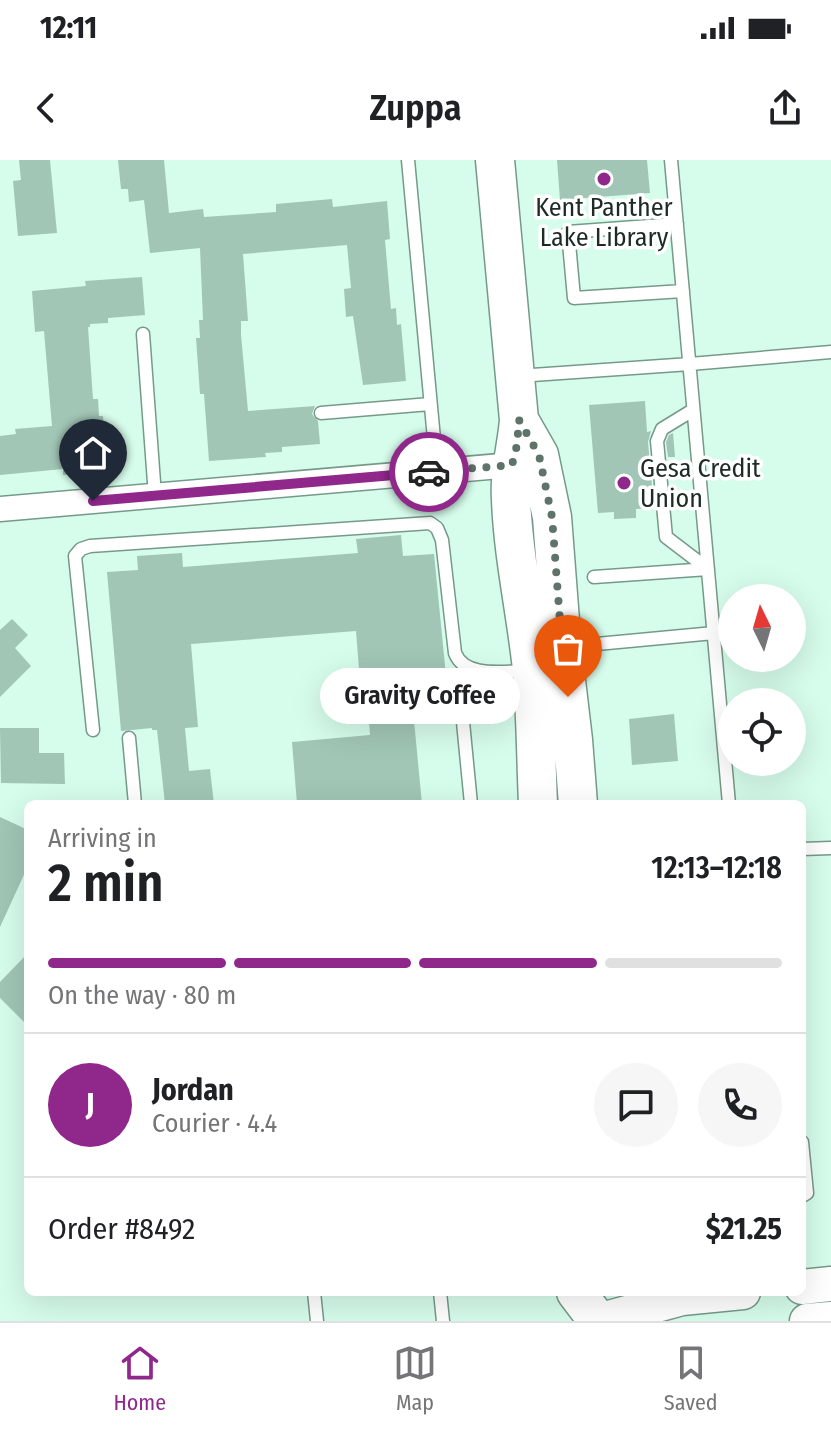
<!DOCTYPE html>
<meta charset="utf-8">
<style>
body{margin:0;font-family:"Fira Sans Condensed",sans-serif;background:#f6f6f6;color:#202124;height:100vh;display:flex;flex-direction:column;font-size:30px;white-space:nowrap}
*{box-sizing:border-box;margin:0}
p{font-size:26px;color:#757577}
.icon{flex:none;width:44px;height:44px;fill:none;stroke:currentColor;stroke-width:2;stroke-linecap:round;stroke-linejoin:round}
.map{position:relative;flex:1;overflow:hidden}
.side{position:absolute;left:24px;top:640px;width:782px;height:496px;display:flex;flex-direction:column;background:#fff;border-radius:12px;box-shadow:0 8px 32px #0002}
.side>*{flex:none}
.needle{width:52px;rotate:355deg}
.controls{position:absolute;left:718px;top:424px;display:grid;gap:16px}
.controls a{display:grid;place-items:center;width:88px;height:88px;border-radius:50%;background:#fff;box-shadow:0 8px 32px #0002;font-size:40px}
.pin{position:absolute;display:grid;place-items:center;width:68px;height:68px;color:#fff;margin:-82px -34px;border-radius:50% 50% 50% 0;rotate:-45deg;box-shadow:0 0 8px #0007}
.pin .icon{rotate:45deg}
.courier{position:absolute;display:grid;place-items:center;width:80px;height:80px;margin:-40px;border:6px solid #90278b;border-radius:50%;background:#fff;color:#222;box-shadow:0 2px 10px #0007}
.bubble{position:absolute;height:56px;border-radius:28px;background:#fff;box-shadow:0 8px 32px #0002;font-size:26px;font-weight:600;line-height:56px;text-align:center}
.summary em{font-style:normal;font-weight:600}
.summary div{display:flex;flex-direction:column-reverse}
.summary{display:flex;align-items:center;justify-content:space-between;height:136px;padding:0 24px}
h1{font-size:52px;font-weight:600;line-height:60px}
.bar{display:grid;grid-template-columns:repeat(4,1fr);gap:12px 8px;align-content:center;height:96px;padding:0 24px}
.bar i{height:10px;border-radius:6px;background:#e0e0e0}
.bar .active{background:#90278b}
.bar p{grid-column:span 4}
.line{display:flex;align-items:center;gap:20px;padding:0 24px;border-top:2px solid #e0e0e0}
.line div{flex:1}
.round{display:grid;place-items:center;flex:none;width:84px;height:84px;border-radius:42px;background:#f6f6f6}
.status{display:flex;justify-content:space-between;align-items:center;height:56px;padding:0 40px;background:#fff;direction:ltr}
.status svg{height:22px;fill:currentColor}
header{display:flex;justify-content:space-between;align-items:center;height:104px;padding:0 24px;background:#fff;font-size:36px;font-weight:600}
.menu{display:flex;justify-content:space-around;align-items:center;height:112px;border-top:2px solid #e0e0e0;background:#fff;font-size:22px;color:#757577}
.menu a{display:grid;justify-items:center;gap:4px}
.menu .active{color:#90278b}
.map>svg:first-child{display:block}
.building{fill:#a1c6b5}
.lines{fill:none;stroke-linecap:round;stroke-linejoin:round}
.service-casing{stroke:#769a8a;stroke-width:15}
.minor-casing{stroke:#769a8a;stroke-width:27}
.secondary-casing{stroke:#769a8a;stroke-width:37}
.primary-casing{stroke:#769a8a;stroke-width:41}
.service{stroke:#fff;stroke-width:12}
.minor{stroke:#fff;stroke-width:24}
.secondary{stroke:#fff;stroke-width:34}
.primary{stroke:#fff;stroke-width:38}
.done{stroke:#5e746a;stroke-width:8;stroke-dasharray:0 14.4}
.route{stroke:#90278b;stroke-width:10}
.poi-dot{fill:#90278b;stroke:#fff;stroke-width:3}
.labels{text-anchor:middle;stroke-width:7;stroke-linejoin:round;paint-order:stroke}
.poi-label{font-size:26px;fill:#1d2b25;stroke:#fff}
</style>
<div class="status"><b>12:11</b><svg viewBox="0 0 49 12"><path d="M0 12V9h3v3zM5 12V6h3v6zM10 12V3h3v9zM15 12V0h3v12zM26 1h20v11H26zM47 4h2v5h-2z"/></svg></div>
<header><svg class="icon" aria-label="back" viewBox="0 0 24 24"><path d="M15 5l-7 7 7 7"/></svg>Zuppa<svg class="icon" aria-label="share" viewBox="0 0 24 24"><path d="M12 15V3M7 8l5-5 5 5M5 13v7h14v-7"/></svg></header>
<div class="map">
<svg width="831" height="1161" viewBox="0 0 831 1161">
<rect width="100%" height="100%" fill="#d6fceb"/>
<path class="building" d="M 19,0 L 50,0 L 57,73 L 18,76 L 13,21 L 21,20 Z
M 118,0 L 164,0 L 169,53 L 203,49 L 204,57 L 276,52 L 276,44 L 332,39 L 333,47 L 387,41 L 390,79 L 385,80 L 391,149 L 396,148 L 397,165 L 401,164 L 406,221 L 363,225 L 353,156 L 346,157 L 344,129 L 351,128 L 347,85 L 243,94 L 248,161 L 241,161 L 241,175 L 248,251 L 315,246 L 312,254 L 318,261 L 320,284 L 282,287 L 282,292 L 265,293 L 266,297 L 209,301 L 204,234 L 200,234 L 196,178 L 200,178 L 199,160 L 203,160 L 200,88 L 150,93 L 144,40 L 129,42 L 128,29 L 121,29 Z
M 557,0 L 647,0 L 650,33 L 560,40 Z
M 142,117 L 145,155 L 108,158 L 108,163 L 90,164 L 90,167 L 88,167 L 93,239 L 98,239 L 99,256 L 103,256 L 108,312 L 63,315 L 63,309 L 0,315 L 0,276 L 16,274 L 15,269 L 52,266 L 44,171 L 35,172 L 32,131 L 86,126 L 85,121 Z
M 645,241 L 647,272 L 651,271 L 648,282 L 654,348 L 636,349 L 636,358 L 614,359 L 614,352 L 598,353 L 589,245 Z
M 673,273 L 675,297 L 668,297 L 666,282 L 669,275 Z
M 401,375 L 403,396 L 434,394 L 448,536 L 414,539 L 414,550 L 413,550 L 422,644 L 297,644 L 292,582 L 370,575 L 367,534 L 361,535 L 356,471 L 191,484 L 198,567 L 185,568 L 189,611 L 210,609 L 214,644 L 165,644 L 157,570 L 152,570 L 152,568 L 121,571 L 107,412 L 138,410 L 137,396 L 182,393 L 183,407 L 358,393 L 356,379 Z
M 12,459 L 28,475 L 15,488 L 31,506 L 0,537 L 0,470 Z
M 674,554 L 678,601 L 632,605 L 629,559 Z
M 0,568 L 39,568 L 39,593 L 64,593 L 65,624 L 1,623 Z
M 0,657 L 28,670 L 28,706 L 0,767 Z
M 28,793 L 28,866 L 0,838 L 0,822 Z"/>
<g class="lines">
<g class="service-casing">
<path id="service" d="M 408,0 L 437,311
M 671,0 L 729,644
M 677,64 L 568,72 L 574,138 L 683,131
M 143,174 L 155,336
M 518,216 L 690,204 L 831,192
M 693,250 L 662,269 L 657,281 L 666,377 L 708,409
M 321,253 L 430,244
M 594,417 L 708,409
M 565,487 L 714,473
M 463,562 L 471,644
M 93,570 L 75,396 L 81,389 L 90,386 L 430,363 L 437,368 L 442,380 L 455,493 C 465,519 505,511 529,511
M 129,578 L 135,644
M 802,689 L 831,688
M 802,982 L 807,1033 L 802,1036
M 314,1132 L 317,1161
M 440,1132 L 443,1161"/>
</g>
<g class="minor-casing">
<path id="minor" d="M 0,349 L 512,305"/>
</g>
<g class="secondary-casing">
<path id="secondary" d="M 802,1127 L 831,1124
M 598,1161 L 682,1138 L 743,1132
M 807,1161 L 831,1159"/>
</g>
<g class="primary-casing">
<path id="primary" d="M 495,0 L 519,260 C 517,286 509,312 511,339 C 513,396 526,452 532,509 C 536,554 536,599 538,644
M 519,260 L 539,295 L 552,357 L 562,487 L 573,580 L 578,644
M 576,1132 L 598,1161"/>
</g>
<use href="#service" class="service"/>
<use href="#minor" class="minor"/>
<use href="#secondary" class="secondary"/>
<use href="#primary" class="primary"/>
</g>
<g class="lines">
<path class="done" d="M 429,312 L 512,305 L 517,285 L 519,260 L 539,295 L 552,357 L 562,487 L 568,537"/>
<path class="route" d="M 93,341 L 429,312"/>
</g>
<g class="poi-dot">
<circle cx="604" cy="19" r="8"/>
<circle cx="624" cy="323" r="8"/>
</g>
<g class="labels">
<g class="poi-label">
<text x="604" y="56">Kent Panther<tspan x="604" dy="30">Lake Library</tspan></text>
<text x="640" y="317" text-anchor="start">Gesa Credit<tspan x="640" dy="30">Union</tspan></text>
</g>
</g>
</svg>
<div class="controls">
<a><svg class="needle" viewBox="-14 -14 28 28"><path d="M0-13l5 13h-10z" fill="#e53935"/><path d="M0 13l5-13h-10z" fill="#757577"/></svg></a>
<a><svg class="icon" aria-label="locate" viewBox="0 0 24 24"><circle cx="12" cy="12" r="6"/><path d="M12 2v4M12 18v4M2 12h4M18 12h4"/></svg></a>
</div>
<div class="pin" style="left:568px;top:537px;background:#ea580c"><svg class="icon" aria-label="bag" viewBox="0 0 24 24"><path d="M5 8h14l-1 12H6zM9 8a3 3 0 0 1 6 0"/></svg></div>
<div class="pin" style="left:93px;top:341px;background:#1f2937"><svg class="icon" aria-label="home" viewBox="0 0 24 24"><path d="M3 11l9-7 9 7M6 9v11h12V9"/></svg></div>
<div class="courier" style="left:429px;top:312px"><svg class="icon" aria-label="car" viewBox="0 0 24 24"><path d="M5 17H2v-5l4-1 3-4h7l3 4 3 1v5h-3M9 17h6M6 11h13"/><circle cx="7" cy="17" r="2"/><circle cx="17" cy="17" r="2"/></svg></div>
<div class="bubble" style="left:320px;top:508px;width:200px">Gravity Coffee</div>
<section class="side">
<div class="summary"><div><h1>2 min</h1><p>Arriving in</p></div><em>12:13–12:18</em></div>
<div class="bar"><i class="active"></i><i class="active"></i><i class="active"></i><i></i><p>On the way · 80 m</p></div>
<div class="line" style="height:144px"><b class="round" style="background:#90278b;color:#fff">J</b><div><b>Jordan</b><p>Courier · 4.4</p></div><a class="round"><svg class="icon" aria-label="chat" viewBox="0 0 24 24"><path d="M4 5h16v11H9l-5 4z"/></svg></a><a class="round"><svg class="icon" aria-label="phone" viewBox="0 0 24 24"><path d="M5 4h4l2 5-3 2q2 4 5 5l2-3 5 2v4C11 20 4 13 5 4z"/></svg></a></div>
<div class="line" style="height:104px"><div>Order #8492</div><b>$21.25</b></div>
</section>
</div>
<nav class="menu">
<a class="active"><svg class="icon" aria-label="home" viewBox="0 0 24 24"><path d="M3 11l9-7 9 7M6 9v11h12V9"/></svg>Home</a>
<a><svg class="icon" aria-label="map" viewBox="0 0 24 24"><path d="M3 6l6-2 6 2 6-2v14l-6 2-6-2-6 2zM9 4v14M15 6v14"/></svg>Map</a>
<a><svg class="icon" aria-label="saved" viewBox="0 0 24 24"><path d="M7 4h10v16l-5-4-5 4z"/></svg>Saved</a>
</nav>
